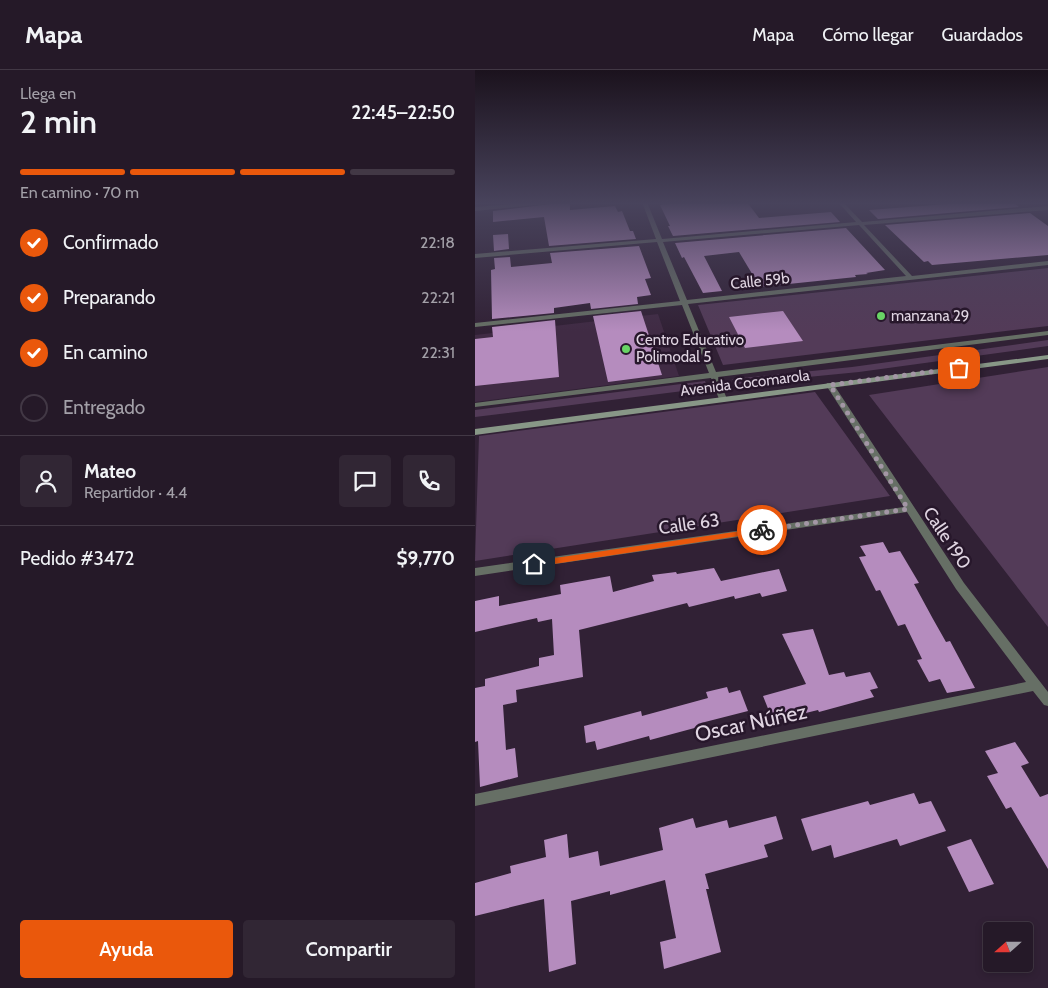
<!DOCTYPE html>
<html lang="es">
<meta charset="utf-8">
<style>
body{margin:0;font-family:Cabin,sans-serif;background:#312634;color:#f1f3f6;height:100vh;display:flex;flex-direction:column;font-size:19px;white-space:nowrap}
*{box-sizing:border-box;margin:0}
p{font-size:16px;color:#a3a0a8}
.icon{flex:none;width:28px;height:28px;fill:none;stroke:currentColor;stroke-width:2;stroke-linecap:round;stroke-linejoin:round}
.map{position:relative;flex:1;overflow:hidden}
.panel{display:flex;flex-direction:column;background:#251928;width:475px}
.panel>*{flex:none}
.needle{width:32px;rotate:249deg}
.controls{position:absolute;left:508px;top:852px;display:grid;gap:10px}
.controls a{display:grid;place-items:center;width:50px;height:50px;border-radius:5px;background:#251928;box-shadow:0 2px 8px #0003,0 0 0 1px #423845;font-size:25px}
.pin{position:absolute;display:grid;place-items:center;width:42px;height:42px;color:#fff;margin:-21px;border-radius:10px;box-shadow:0 2px 8px #0006}
.courier{position:absolute;display:grid;place-items:center;width:50px;height:50px;margin:-25px;border:4px solid #ea580c;border-radius:50%;background:#fff;color:#222;box-shadow:0 1px 6px #0007}
.summary em{font-style:normal;font-weight:600}
.summary div{display:flex;flex-direction:column-reverse}
.summary{display:flex;align-items:center;justify-content:space-between;height:85px;padding:0 20px}
h1{font-size:32px;font-weight:600;line-height:38px}
.bar{display:grid;grid-template-columns:repeat(4,1fr);gap:8px 5px;align-content:center;height:60px;padding:0 20px}
.bar i{height:6px;border-radius:4px;background:#423845}
.bar .current{background:#ea580c}
.bar p{grid-column:span 4}
.line{display:flex;align-items:center;gap:12px;padding:0 20px;border-top:1px solid #423845}
.line div{flex:1}
.round{display:grid;place-items:center;flex:none;width:52px;height:52px;border-radius:5px;background:#312634}
ol{padding:0 20px;list-style:none}
li{display:flex;align-items:center;gap:15px;height:55px}
li p{margin-inline-start:auto}
li .icon{padding:5px;border-radius:50%;background:#ea580c;color:#fff;stroke-width:4}
li:last-child{color:#a3a0a8}
li i{width:28px;height:28px;border:2px solid #423845;border-radius:50%}
.button{display:flex;gap:10px;margin-top:auto;padding:10px 20px}
.button a{flex:1;height:58px;border-radius:5px;background:#ea580c;color:#fff;font-size:20px;font-weight:600;line-height:58px;text-align:center}
.button a+a{background:#312634;color:#f1f3f6}
header{display:flex;align-items:center;gap:30px;box-sizing:border-box;height:70px;padding:0 25px;background:#251928;border-bottom:1px solid #423845}
header strong{font-size:24px}
nav{display:flex;gap:28px;margin-inline-start:auto;font-size:18px}
main{display:flex;flex:1;min-height:0}
.map>svg:first-child{display:block}
.built{fill:#402b44}
.green{fill:#533b58}
.building{fill:#b58cbe}
.lines{fill:none;stroke-linecap:round;stroke-linejoin:round}
.minor{fill:#666f65;fill-rule:evenodd}
.secondary{fill:#889787;fill-rule:evenodd}
.route{fill:#ea580c}
.done{stroke:#a396a5;stroke-width:5;stroke-dasharray:0 9}
.poi-dot{fill:#68d465;stroke:#27172b;stroke-width:2}
.labels{text-anchor:middle;stroke-width:5;stroke-linejoin:round;paint-order:stroke}
.far-street-label{font-size:15px;fill:#e0d5e2;stroke:#27172b}
.far-poi-label{font-size:15px;fill:#e0d5e2;stroke:#27172b;text-anchor:start}
.street-label{font-size:18px;fill:#e0d5e2;stroke:#27172b}
.near-street-label{font-size:21px;fill:#e0d5e2;stroke:#27172b}
</style>
<header>
<strong>Mapa</strong>
<nav><a>Mapa</a><a>Cómo llegar</a><a>Guardados</a></nav>
</header>
<main>
<section class="panel">
<div class="summary"><div><h1>2 min</h1><p>Llega en</p></div><em>22:45–22:50</em></div>
<div class="bar"><i class="current"></i><i class="current"></i><i class="current"></i><i></i><p>En camino · 70 m</p></div>
<ol>
<li><svg class="icon" aria-label="check" viewBox="0 0 24 24"><path d="M5 12l5 5 9-10"/></svg>Confirmado<p>22:18</p></li>
<li><svg class="icon" aria-label="check" viewBox="0 0 24 24"><path d="M5 12l5 5 9-10"/></svg>Preparando<p>22:21</p></li>
<li><svg class="icon" aria-label="check" viewBox="0 0 24 24"><path d="M5 12l5 5 9-10"/></svg>En camino<p>22:31</p></li>
<li><i></i>Entregado</li>
</ol>
<div class="line" style="height:90px"><a class="round"><svg class="icon" aria-label="person" viewBox="0 0 24 24"><circle cx="12" cy="8" r="4"/><path d="M4 21q1-7 8-7t8 7"/></svg></a><div><b>Mateo</b><p>Repartidor · 4.4</p></div><a class="round"><svg class="icon" aria-label="chat" viewBox="0 0 24 24"><path d="M4 5h16v11H9l-5 4z"/></svg></a><a class="round"><svg class="icon" aria-label="phone" viewBox="0 0 24 24"><path d="M5 4h4l2 5-3 2q2 4 5 5l2-3 5 2v4C11 20 4 13 5 4z"/></svg></a></div>
<div class="line" style="height:65px"><div>Pedido #3472</div><b>$9,770</b></div>
<div class="button"><a>Ayuda</a><a>Compartir</a></div>
</section>
<div class="map">
<svg width="573" height="918" viewBox="0 0 573 918">
<rect width="100%" height="100%" fill="#312135"/>
<path class="built" d="M 183,244 L 204,306 L 0,332 L 0,265 Z"/>
<path class="green" d="M 573,198 L 573,256 L 248,295 L 223,235 Z
M 573,270 L 573,276 L 384,302 L 261,314 L 257,309 L 377,297 Z
M 573,297 L 573,557 L 394,325 Z
M 230,311 L 232,318 L 0,347 L 0,340 Z
M 340,322 L 415,426 L 0,491 L 4,366 Z"/>
<path class="building" d="M 92,132 L 95,132 L 95,140 L 140,136 L 143,142 L 147,141 L 155,161 L 158,161 L 161,169 L 74,176 L 69,147 L 18,152 L 18,141 Z
M 214,132 L 272,132 L 284,148 L 356,142 L 365,152 L 198,166 L 193,156 L 195,156 L 185,135 Z
M 499,132 L 538,132 L 544,137 L 403,149 L 394,140 Z
M 555,143 L 573,156 L 573,185 L 457,195 L 453,191 L 449,192 L 410,155 Z
M 371,158 L 410,200 L 391,203 L 393,204 L 380,205 L 381,207 L 285,217 L 264,182 L 229,186 L 247,221 L 228,223 L 209,187 L 207,188 L 200,173 Z
M 33,164 L 34,179 L 19,181 L 18,165 Z
M 164,176 L 176,208 L 170,209 L 176,225 L 162,227 L 163,234 L 116,239 L 115,233 L 79,238 L 79,243 L 17,249 L 16,200 L 20,199 L 19,188 L 35,187 L 36,197 L 77,193 L 75,183 Z
M 166,241 L 187,305 L 133,312 L 118,246 Z
M 308,241 L 328,271 L 270,278 L 254,247 Z
M 80,250 L 84,307 L 0,316 L 0,269 L 18,267 L 17,257 Z
M 408,472 L 414,483 L 425,481 L 444,513 L 439,514 L 458,549 L 471,572 L 475,571 L 500,618 L 472,623 L 465,609 L 454,612 L 442,590 L 447,589 L 430,554 L 423,556 L 405,520 L 401,521 L 384,487 L 391,486 L 385,476 Z
M 239,498 L 246,511 L 304,499 L 312,521 L 287,527 L 285,523 L 260,529 L 259,526 L 214,537 L 212,533 L 104,560 L 108,607 L 41,620 L 42,632 L 28,635 L 31,680 L 40,678 L 43,707 L 5,717 L 3,671 L 0,672 L 0,618 L 10,616 L 10,609 L 64,596 L 64,588 L 79,585 L 77,549 L 63,552 L 62,548 L 0,562 L 0,531 L 24,526 L 24,536 L 86,524 L 85,515 L 135,506 L 138,522 L 179,511 L 177,505 L 201,502 L 202,504 Z
M 338,559 L 354,605 L 369,602 L 371,607 L 395,602 L 403,618 L 395,620 L 399,627 L 344,642 L 343,640 L 298,651 L 288,626 L 331,614 L 307,564 Z
M 252,617 L 254,623 L 265,620 L 273,641 L 226,653 L 227,656 L 175,670 L 174,666 L 122,680 L 120,671 L 111,673 L 109,656 L 166,641 L 167,646 L 233,628 L 231,622 Z
M 540,672 L 554,693 L 546,696 L 565,727 L 573,724 L 573,799 L 536,737 L 531,739 L 512,706 L 523,703 L 510,681 Z
M 439,723 L 444,734 L 456,731 L 471,761 L 425,776 L 422,769 L 359,788 L 356,775 L 337,781 L 326,749 L 393,731 L 395,735 Z
M 301,746 L 308,769 L 289,775 L 293,787 L 230,804 L 234,819 L 231,819 L 246,882 L 189,899 L 185,872 L 201,868 L 190,810 L 135,825 L 135,821 L 96,831 L 101,894 L 74,902 L 69,829 L 0,846 L 0,813 L 36,803 L 35,796 L 71,787 L 69,770 L 92,764 L 94,788 L 123,781 L 125,796 L 188,780 L 184,758 L 218,748 L 221,758 L 252,750 L 254,758 Z
M 496,769 L 519,814 L 494,822 L 472,777 Z"/>
<g class="lines">
<path class="minor" d="M 66,132 L 90,132 L 0,141 L 0,137 Z
M 167,132 L 172,132 L 187,169 L 381,152 L 363,132 L 368,132 L 387,152 L 573,136 L 573,140 L 389,155 L 437,206 L 573,191 L 573,195 L 213,234 L 241,302 L 573,261 L 573,265 L 243,307 L 252,329 L 248,331 L 244,329 L 236,308 L 0,337 L 0,333 L 234,303 L 207,235 L 0,257 L 0,253 L 205,231 L 182,172 L 0,188 L 0,184 L 181,169 ZM 384,155 L 431,206 L 212,230 L 188,172 Z
M 352,313 L 358,313 L 359,315 L 489,513 L 573,622 L 573,636 L 569,635 L 558,621 L 0,736 L 0,724 L 551,612 L 481,519 L 432,442 L 0,506 L 0,498 L 429,437 L 351,315 Z"/>
<path class="secondary" d="M 573,285 L 573,289 L 0,365 L 0,359 Z"/>
</g>
<linearGradient id="sky" x2="0" y2="1"><stop stop-color="#1b121d"/><stop offset="0.51" stop-color="#48435c"/><stop offset="1" stop-color="#48435c" stop-opacity="0"/></linearGradient>
<rect width="573" height="261" fill="url(#sky)"/>
<path class="route" d="M 287,458 L 290,458 L 290,462 L 59,497 L 55,494 L 59,491 Z"/>
<g class="lines">
<path class="done" d="M 287,460 L 433,439 L 355,315 L 484,298"/>
</g>
<g class="poi-dot">
<circle cx="406" cy="246" r="5"/>
<circle cx="151" cy="279" r="5"/>
</g>
<g class="labels">
<g class="far-street-label">
<text transform="translate(285 211) rotate(-6)" y="5">Calle 59b</text>
<text transform="translate(270 313) rotate(-7)" y="5">Avenida Cocomarola</text>
</g>
<g class="far-poi-label">
<text x="416" y="251">manzana 29</text>
<text x="161" y="275">Centro Educativo<tspan x="161" dy="17">Polimodal 5</tspan></text>
</g>
<g class="street-label">
<text transform="translate(214 454) rotate(-8)" y="6">Calle 63</text>
<text transform="translate(472 468) rotate(56)" y="6">Calle 190</text>
</g>
<g class="near-street-label">
<text transform="translate(276 653) rotate(-12)" y="7">Oscar Núñez</text>
</g>
</g>
</svg>
<div class="controls">
<a><svg class="needle" viewBox="-14 -14 28 28"><path d="M0-13l5 13h-10z" fill="#e53935"/><path d="M0 13l5-13h-10z" fill="#a3a0a8"/></svg></a>
</div>
<div class="pin" style="left:484px;top:298px;background:#ea580c"><svg class="icon" aria-label="bag" viewBox="0 0 24 24"><path d="M5 8h14l-1 12H6zM9 8a3 3 0 0 1 6 0"/></svg></div>
<div class="pin" style="left:59px;top:494px;background:#1f2937"><svg class="icon" aria-label="home" viewBox="0 0 24 24"><path d="M3 11l9-7 9 7M6 9v11h12V9"/></svg></div>
<div class="courier" style="left:287px;top:460px"><svg class="icon" aria-label="bike" viewBox="0 0 24 24"><circle cx="6" cy="16" r="4"/><circle cx="18" cy="16" r="4"/><path d="M6 16l4-8h5l3 8M10 8l3 8H6M13 5h3"/></svg></div>
</div>
</main>
